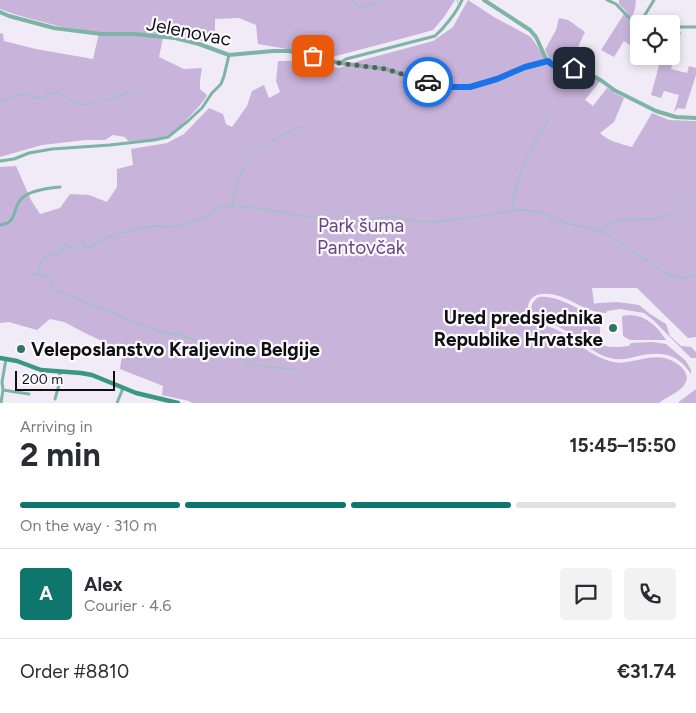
<!DOCTYPE html>
<meta charset="utf-8">
<style>
body{margin:0;font-family:Figtree,sans-serif;background:#f2f2f3;color:#2b2b33;height:100vh;display:flex;flex-direction:column;font-size:19px;white-space:nowrap}
*{box-sizing:border-box;margin:0}
p{font-size:16px;color:#7c7c81}
.icon{flex:none;width:28px;height:28px;fill:none;stroke:currentColor;stroke-width:2;stroke-linecap:round;stroke-linejoin:round}
.map{position:relative;height:403px;overflow:hidden}
.drawer{display:flex;flex-direction:column;background:#fff;flex:1}
.drawer>*{flex:none}
.buttons{position:absolute;left:630px;top:15px;display:grid;gap:10px}
.buttons a{display:grid;place-items:center;width:50px;height:50px;border-radius:5px;background:#fff;box-shadow:0 2px 8px #0003;font-size:25px}
.scale{position:absolute;left:15px;bottom:12px;width:100px;box-sizing:border-box;padding-left:5px;border:2px solid #100f12;border-top:0;font-size:14px;line-height:18px;white-space:nowrap;color:#100f12;-webkit-text-stroke:4px #fcfafe;paint-order:stroke}
.pin{position:absolute;display:grid;place-items:center;width:42px;height:42px;color:#fff;margin:-21px;border-radius:10px;box-shadow:0 2px 8px #0006}
.courier{position:absolute;display:grid;place-items:center;width:50px;height:50px;margin:-25px;border:4px solid #1a73e8;border-radius:50%;background:#fff;color:#222;box-shadow:0 1px 6px #0007}
.head em{font-style:normal;font-weight:700}
.head div{display:flex;flex-direction:column-reverse}
.head{display:flex;align-items:center;justify-content:space-between;height:85px;padding:0 20px}
h1{font-size:32px;font-weight:700;line-height:38px}
.bar{display:grid;grid-template-columns:repeat(4,1fr);gap:8px 5px;align-content:center;height:60px;padding:0 20px}
.bar i{height:6px;border-radius:4px;background:#e1e1e2}
.bar .on{background:#0f766e}
.bar p{grid-column:span 4}
.line{display:flex;align-items:center;gap:12px;padding:0 20px;border-top:1px solid #e1e1e2}
.line div{flex:1}
.round{display:grid;place-items:center;flex:none;width:52px;height:52px;border-radius:5px;background:#f2f2f3}
.map>svg:first-child{display:block}
.green{fill:#c8b3db}
.lines{fill:none;stroke-linecap:round;stroke-linejoin:round}
.stream{stroke:#86ceba;stroke-width:1}
.minor{stroke:#7db4a5;stroke-width:3}
.tertiary{stroke:#7db4a5;stroke-width:4}
.secondary{stroke:#3a9782;stroke-width:4.5}
.done{stroke:#5e5c62;stroke-width:5;stroke-dasharray:0 9}
.route{stroke:#1a73e8;stroke-width:6}
.poi-dot{fill:#327464;stroke:#fcfafe;stroke-width:2}
.labels{text-anchor:middle;stroke-width:4.5;stroke-linejoin:round;paint-order:stroke}
.street-label{font-size:19px;fill:#100f12;stroke:#fcfafe}
.park-label{font-size:19px;fill:#694484;stroke:#fcfafe}
.poi-label{font-size:19px;font-weight:bold;fill:#100f12;stroke:#fcfafe;text-anchor:end}
</style>
<div class="map">
<svg width="696" height="403" viewBox="0 0 696 403">
<rect width="100%" height="100%" fill="#f0ebf6"/>
<path class="green" d="M 0,0 L 455,0 L 444,17 L 433,30 L 408,37 L 332,57 L 258,44 L 256,25 L 239,18 L 215,19 L 215,30 L 211,39 L 200,41 L 164,33 L 159,57 L 184,69 L 202,68 L 200,80 L 200,89 L 207,95 C 203,104 177,131 168,135 C 156,141 141,140 128,141 L 125,137 L 113,135 L 105,140 L 86,140 L 42,145 L 0,157 L 0,33 L 3,34 L 4,41 L 36,49 L 93,59 L 99,33 L 58,26 L 17,15 L 0,9 Z
M 468,0 L 494,17 L 531,37 L 543,55 L 545,60 L 542,62 L 519,67 L 500,77 L 474,85 L 449,86 L 445,86 L 396,71 L 383,70 L 442,88 L 472,88 L 487,85 L 525,69 L 547,64 L 564,73 L 590,76 L 600,81 L 585,100 L 593,106 L 607,88 L 614,92 L 614,94 L 615,93 L 624,98 L 614,122 L 600,133 C 608,141 621,144 632,147 L 652,113 L 669,120 L 696,121 L 696,337 L 688,338 L 637,288 L 592,288 L 594,304 L 598,303 L 618,302 L 639,305 L 650,314 L 666,324 L 670,336 L 681,346 L 691,347 L 696,352 L 696,358 L 691,358 L 653,320 L 644,313 L 620,309 L 607,311 L 606,313 C 583,313 565,291 541,294 C 530,295 524,307 531,316 C 538,325 551,326 561,332 C 578,343 592,357 613,362 C 634,366 654,349 676,363 C 682,367 686,371 687,378 C 685,391 669,395 659,403 L 192,403 L 189,401 L 162,395 L 163,386 L 120,369 L 121,361 L 125,352 L 85,333 L 64,322 L 50,319 L 37,330 L 9,322 L 0,323 L 0,167 L 16,166 L 31,200 L 40,214 L 60,208 L 70,194 L 89,195 L 107,202 L 117,187 L 117,169 L 133,165 L 131,149 L 167,143 L 184,134 L 209,108 L 223,114 L 226,124 L 232,127 L 247,106 L 252,91 L 264,85 L 269,98 L 280,92 L 276,81 L 278,61 L 298,61 L 339,68 L 359,61 L 433,41 L 453,27 Z
M 619,0 L 636,0 L 635,9 L 631,19 L 624,9 L 619,4 Z
M 624,14 L 633,24 L 638,25 L 639,27 L 639,51 L 633,49 L 633,47 L 624,41 L 614,57 L 601,50 Z
M 559,18 L 568,20 L 585,32 L 576,51 L 569,48 L 562,65 C 550,64 550,60 545,50 L 556,30 Z
M 674,31 L 681,32 L 671,69 L 687,73 L 689,66 L 696,68 L 696,75 L 685,109 L 678,108 L 674,112 L 679,95 L 664,91 L 661,98 L 651,95 L 661,58 L 664,56 L 671,56 L 671,51 L 675,38 L 671,37 Z
M 539,297 C 561,295 579,313 601,316 L 601,319 L 597,320 L 597,325 L 600,327 L 600,338 L 596,338 C 602,350 618,347 629,346 L 631,343 L 652,342 L 666,344 L 686,361 L 691,370 L 691,374 C 677,353 662,351 638,356 C 630,358 623,360 615,359 C 591,355 579,337 559,327 C 552,323 541,322 535,316 C 528,309 532,301 539,297 Z
M 630,315 C 647,316 657,326 666,340 L 630,340 L 623,336 L 622,316 Z
M 696,389 L 696,403 L 678,403 L 680,401 Z"/>
<g class="lines">
<path class="stream" d="M 352,0 L 359,7 L 379,3 L 381,0
M 457,0 L 458,3
M 106,100 L 134,90
M 0,102 C 8,99 19,93 28,95 C 32,96 31,97 35,98 C 44,98 50,92 59,92 C 74,104 81,108 100,101
M 232,205 C 234,196 235,187 239,178 C 244,165 263,146 275,139 C 284,134 294,130 304,126
M 512,210 C 513,202 514,194 516,187 C 521,164 537,139 549,119
M 601,230 C 622,211 645,226 668,215 C 679,209 688,197 696,188
M 38,272 C 40,258 46,254 60,253 L 65,244 L 69,245 L 72,251 L 74,251 L 82,241 L 84,242 L 84,247 L 85,248 L 88,248 L 104,239 L 128,231 L 153,226 L 178,227 L 208,216 L 219,207 L 222,206 L 232,206 L 264,209 L 337,222 L 351,223 L 391,216 L 420,222 L 430,222 L 467,218 L 512,211 L 525,210 L 538,212 L 567,223 L 600,231 L 610,236 L 665,273 L 678,277 L 688,278 L 696,275
M 33,274 C 37,275 43,275 46,277 C 52,280 50,286 57,291 L 158,331 L 182,335 L 252,363 L 266,367 L 294,369"/>
<path class="minor" d="M 607,0 L 616,4 L 633,22 L 637,23 L 643,18 L 654,0
M 671,32 L 678,27 L 696,27
M 633,50 L 639,53
M 649,56 L 658,58 L 662,56
M 340,63 L 346,59 L 435,36 C 444,28 457,12 462,0
M 0,161 L 14,159 L 29,153 L 52,149 L 110,145 L 154,140 L 168,137 L 188,121 L 202,108 L 212,93 L 221,84 L 224,76 L 229,55
M 0,225 C 18,223 12,209 21,199 C 29,190 49,188 60,187
M 6,359 L 2,382 L 3,390 L 29,394
M 55,399 L 59,385 L 60,372
M 1,403 L 3,390
M 117,403 L 123,388"/>
<path class="tertiary" d="M 484,0 L 530,30 L 536,37 L 547,61 L 551,65 L 556,67 L 578,69 L 590,74 L 602,81 L 614,90 L 656,111 L 676,117 L 696,118
M 0,12 L 9,16 L 54,28 L 101,34 L 134,34 L 175,38 L 199,44 L 229,55 L 273,51 L 289,51 L 339,63 L 386,69 L 442,87 L 460,88 L 482,84 L 497,79 L 525,67 L 547,61"/>
<path class="secondary" d="M 0,358 L 17,361 L 41,370 L 81,373 L 92,375 L 136,393 L 178,403"/>
</g>
<g class="lines">
<path class="done" d="M 313,56 L 339,63 L 386,69 L 428,82"/>
<path class="route" d="M 428,82 L 442,87 L 470,87 L 497,79 L 525,67 L 548,61 C 555,69 564,67 574,68"/>
</g>
<g class="poi-dot">
<circle cx="613" cy="328" r="5"/>
<circle cx="21" cy="349" r="5"/>
</g>
<g class="labels">
<g class="street-label">
<text transform="translate(189 31) rotate(11)" y="7">Jelenovac</text>
</g>
<g class="park-label">
<text x="361" y="232">Park šuma<tspan x="361" dy="22">Pantovčak</tspan></text>
</g>
<g class="poi-label">
<text x="603" y="324">Ured predsjednika<tspan x="603" dy="22">Republike Hrvatske</tspan></text>
<text x="31" y="356" text-anchor="start">Veleposlanstvo Kraljevine Belgije</text>
</g>
</g>
</svg>
<div class="buttons">
<a><svg class="icon" aria-label="locate" viewBox="0 0 24 24"><circle cx="12" cy="12" r="6"/><path d="M12 2v4M12 18v4M2 12h4M18 12h4"/></svg></a>
</div>
<div class="scale">200 m</div>
<div class="pin" style="left:313px;top:56px;background:#ea580c"><svg class="icon" aria-label="bag" viewBox="0 0 24 24"><path d="M5 8h14l-1 12H6zM9 8a3 3 0 0 1 6 0"/></svg></div>
<div class="pin" style="left:574px;top:68px;background:#1f2937"><svg class="icon" aria-label="home" viewBox="0 0 24 24"><path d="M3 11l9-7 9 7M6 9v11h12V9"/></svg></div>
<div class="courier" style="left:428px;top:82px"><svg class="icon" aria-label="car" viewBox="0 0 24 24"><path d="M5 17H2v-5l4-1 3-4h7l3 4 3 1v5h-3M9 17h6M6 11h13"/><circle cx="7" cy="17" r="2"/><circle cx="17" cy="17" r="2"/></svg></div>
</div>
<section class="drawer">
<div class="head"><div><h1>2 min</h1><p>Arriving in</p></div><em>15:45–15:50</em></div>
<div class="bar"><i class="on"></i><i class="on"></i><i class="on"></i><i></i><p>On the way · 310 m</p></div>
<div class="line" style="height:90px"><b class="round" style="background:#0f766e;color:#fff">A</b><div><b>Alex</b><p>Courier · 4.6</p></div><a class="round"><svg class="icon" aria-label="chat" viewBox="0 0 24 24"><path d="M4 5h16v11H9l-5 4z"/></svg></a><a class="round"><svg class="icon" aria-label="phone" viewBox="0 0 24 24"><path d="M5 4h4l2 5-3 2q2 4 5 5l2-3 5 2v4C11 20 4 13 5 4z"/></svg></a></div>
<div class="line" style="height:65px"><div>Order #8810</div><b>€31.74</b></div>
</section>
